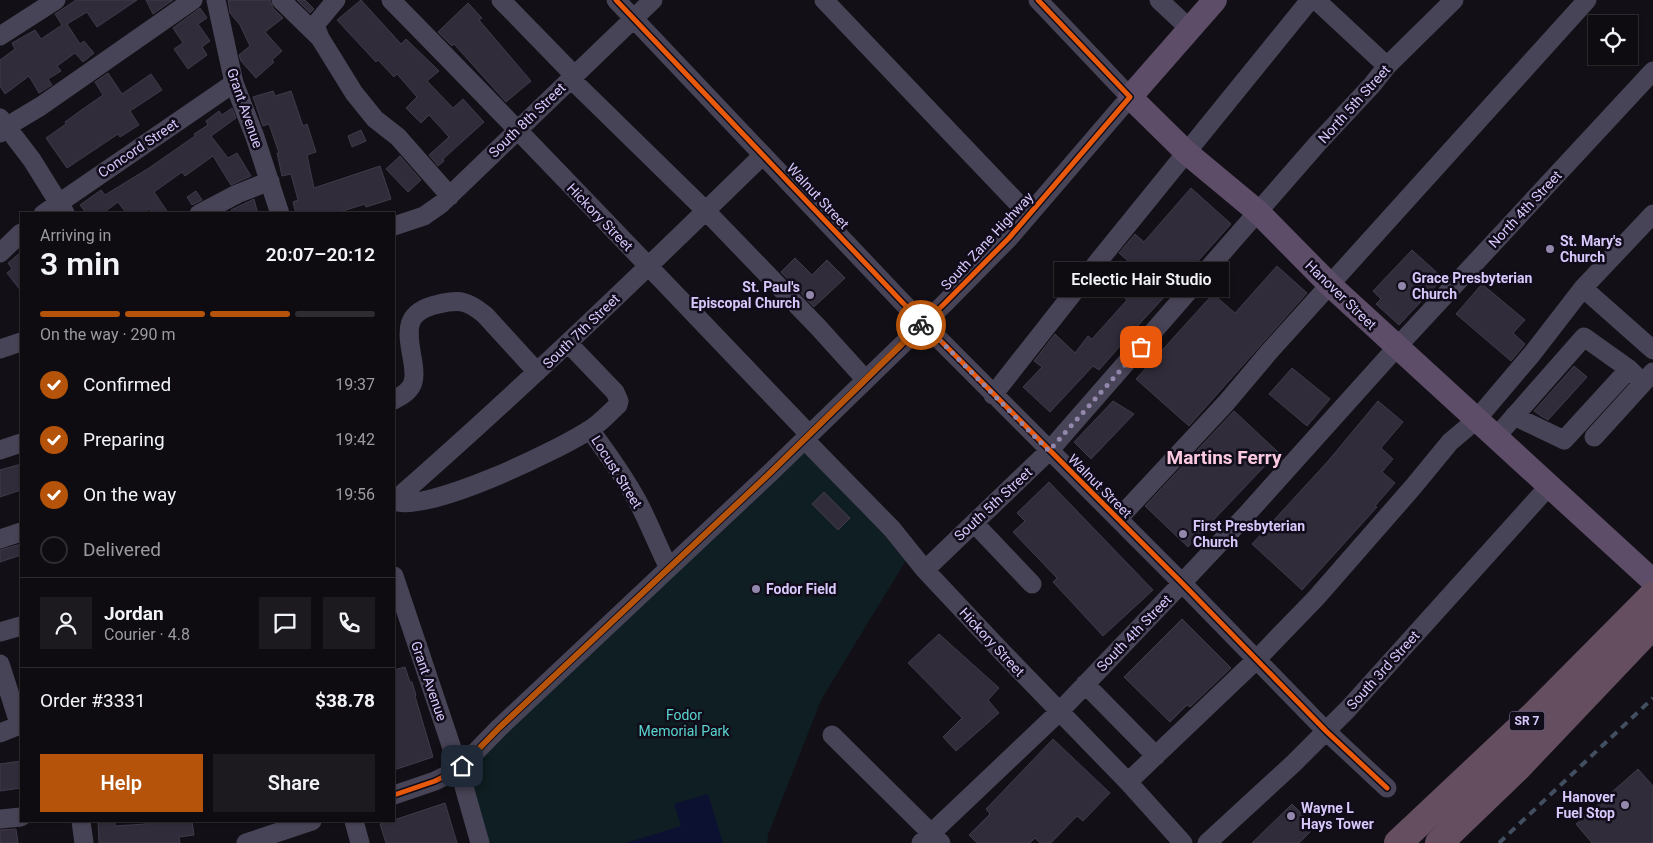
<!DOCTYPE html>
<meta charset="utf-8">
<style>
body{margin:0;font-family:Roboto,sans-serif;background:#1c1a1e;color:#f1f3f6;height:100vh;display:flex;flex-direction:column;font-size:19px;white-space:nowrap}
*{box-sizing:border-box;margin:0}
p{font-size:16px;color:#9b9b9f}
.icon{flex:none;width:28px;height:28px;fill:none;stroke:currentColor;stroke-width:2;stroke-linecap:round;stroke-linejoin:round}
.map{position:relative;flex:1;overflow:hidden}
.sheet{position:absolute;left:20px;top:212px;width:375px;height:610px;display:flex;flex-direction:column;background:#0e0c10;border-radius:0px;box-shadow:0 1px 4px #0004,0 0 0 1px #2e2c30}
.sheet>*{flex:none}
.controls{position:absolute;left:1588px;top:15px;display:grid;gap:10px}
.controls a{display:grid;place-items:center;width:50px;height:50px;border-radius:0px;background:#0e0c10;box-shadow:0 1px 4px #0004,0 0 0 1px #2e2c30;font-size:25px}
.pin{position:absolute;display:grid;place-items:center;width:42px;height:42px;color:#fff;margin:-21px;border-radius:10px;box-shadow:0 2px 8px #0006}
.courier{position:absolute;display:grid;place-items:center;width:50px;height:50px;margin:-25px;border:4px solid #b45309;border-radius:50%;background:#fff;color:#222;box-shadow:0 1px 6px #0007}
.bubble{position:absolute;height:35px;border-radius:0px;background:#0e0c10;box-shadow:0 1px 4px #0004,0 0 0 1px #2e2c30;font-size:16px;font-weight:600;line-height:35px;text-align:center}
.overview em{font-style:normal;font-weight:600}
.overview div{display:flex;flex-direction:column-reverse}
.overview{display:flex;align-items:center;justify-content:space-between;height:85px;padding:0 20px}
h1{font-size:32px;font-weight:600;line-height:38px}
.bar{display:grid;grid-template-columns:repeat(4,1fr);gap:8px 5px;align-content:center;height:60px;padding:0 20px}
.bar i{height:6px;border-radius:4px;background:#2e2c30}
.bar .active{background:#b45309}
.bar p{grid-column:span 4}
.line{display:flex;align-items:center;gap:12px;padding:0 20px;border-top:1px solid #2e2c30}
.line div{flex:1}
.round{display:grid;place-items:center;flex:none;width:52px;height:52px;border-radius:0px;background:#1c1a1e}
ol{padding:0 20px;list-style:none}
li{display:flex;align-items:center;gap:15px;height:55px}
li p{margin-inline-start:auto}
li .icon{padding:5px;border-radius:50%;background:#b45309;color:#fff;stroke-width:4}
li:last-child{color:#9b9b9f}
li i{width:28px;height:28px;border:2px solid #2e2c30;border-radius:50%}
.action{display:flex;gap:10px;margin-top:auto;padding:10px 20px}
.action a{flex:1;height:58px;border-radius:0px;background:#b45309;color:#fff;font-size:20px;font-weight:600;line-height:58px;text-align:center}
.action a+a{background:#1c1a1e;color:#f1f3f6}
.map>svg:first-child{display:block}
.green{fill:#0f1e22}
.water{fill:#0c1131}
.building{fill:#312c3a;stroke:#403a4b}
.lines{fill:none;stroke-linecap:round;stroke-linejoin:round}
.minor{stroke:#484457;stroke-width:19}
.major{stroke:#5e4d68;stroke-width:24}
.highway{stroke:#654e60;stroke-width:28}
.rail{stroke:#424f61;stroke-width:4;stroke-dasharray:8 6;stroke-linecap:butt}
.cycleway-casing{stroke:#110c1a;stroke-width:8}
.cycleway{stroke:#e8590c;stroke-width:5}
.done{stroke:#9388ac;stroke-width:5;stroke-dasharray:0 9}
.route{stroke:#b45309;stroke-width:6}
.poi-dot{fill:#9388ac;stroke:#110c1a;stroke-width:2}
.labels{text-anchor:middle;stroke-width:5;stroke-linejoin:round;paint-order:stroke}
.shield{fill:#110c1a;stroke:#9c90b8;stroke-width:1}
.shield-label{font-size:12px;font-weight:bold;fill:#d8c8fc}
.street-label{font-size:14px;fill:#d8c8fc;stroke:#110c1a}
.poi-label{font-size:14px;font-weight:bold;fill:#d8c8fc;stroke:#110c1a;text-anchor:start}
.park-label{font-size:14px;fill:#5ad6d0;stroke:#110c1a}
.district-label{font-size:19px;font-weight:bold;fill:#fccae0;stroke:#110c1a}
</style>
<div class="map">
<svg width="1653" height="843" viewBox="0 0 1653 843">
<rect width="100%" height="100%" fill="#121016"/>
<path class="green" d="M 809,444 L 911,552 L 821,700 L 768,835 L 767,843 L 489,843 L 462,766 Z"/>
<path class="water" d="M 708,794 L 723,843 L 626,843 L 681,826 L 674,804 Z"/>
<path class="building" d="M 76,0 L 137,0 L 97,27 L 87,12 L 67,24 L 80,44 L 84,41 L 94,53 L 83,62 L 75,53 L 57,66 L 61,71 L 48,79 L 52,85 L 39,93 L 29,76 L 5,94 L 0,86 L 0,60 L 15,49 L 12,43 L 35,30 L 41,39 L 62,25 L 55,14 Z
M 146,0 L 173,0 L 153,14 Z
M 228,0 L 270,0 L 273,8 L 283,18 L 265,32 L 282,51 L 272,60 L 274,62 L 256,78 L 241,61 L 239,55 L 250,46 L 240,25 L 230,13 Z
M 297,0 L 305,0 L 314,9 L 310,13 Z
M 361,0 L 401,44 L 406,39 L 439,71 L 427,81 L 453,108 L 463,99 L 484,122 L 443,159 L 444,161 L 438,166 L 429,155 L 449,137 L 429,115 L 421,123 L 406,108 L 417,97 L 397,74 L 394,77 L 378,60 L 376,62 L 337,20 Z
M 468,3 L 482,18 L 479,20 L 531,81 L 506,102 L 454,44 L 452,46 L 438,32 Z
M 200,8 L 207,18 L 198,24 L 210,41 L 202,47 L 207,55 L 188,69 L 174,49 L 183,43 L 173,28 Z
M 108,73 L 122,94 L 151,74 L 162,90 L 130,111 L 139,125 L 120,137 L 118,134 L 67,168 L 46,138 L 66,124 L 65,122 L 80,111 L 103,95 L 95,82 Z
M 273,91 L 275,96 L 291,91 L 303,126 L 307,124 L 316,152 L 307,155 L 314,188 L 380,166 L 391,199 L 366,207 L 365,204 L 333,214 L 296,214 L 293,202 L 298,200 L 291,174 L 282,176 L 277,153 L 279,153 L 269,124 L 263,126 L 253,97 Z
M 232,108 L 236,118 L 211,136 L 228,158 L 237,153 L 251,176 L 231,185 L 213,156 L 185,176 L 182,172 L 154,192 L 169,214 L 153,214 L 149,209 L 142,214 L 127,214 L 118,202 L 102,214 L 87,214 L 80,205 L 101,190 L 105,195 L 149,168 L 195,136 L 194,134 L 208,125 L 206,121 L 219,111 L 222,115 Z
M 361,130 L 366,141 L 352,147 L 348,136 Z
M 400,156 L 421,180 L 408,192 L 386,169 Z
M 1191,188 L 1231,224 L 1167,296 L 1166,295 L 1144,319 L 1099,370 L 1093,366 L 1050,412 L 1023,387 L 1042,367 L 1034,361 L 1055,334 L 1075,353 L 1088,336 L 1092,339 L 1127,300 L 1117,291 L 1137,269 L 1119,253 L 1135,234 L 1144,242 Z
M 196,191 L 202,200 L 192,205 L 187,197 Z
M 254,199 L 258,214 L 232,214 L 231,210 Z
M 1412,250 L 1443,278 L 1399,325 L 1376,304 L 1381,299 L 1373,291 Z
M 21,252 L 21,291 L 7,273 L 12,269 L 8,263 Z
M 795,258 L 812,275 L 827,260 L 845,278 L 814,307 L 781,272 Z
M 1277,266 L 1307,293 L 1189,426 L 1136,379 L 1213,294 L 1235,313 Z
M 1482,284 L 1525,320 L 1513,333 L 1525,344 L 1511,361 L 1456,314 Z
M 1574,366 L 1587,377 L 1548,420 L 1541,416 L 1534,411 Z
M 1292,368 L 1330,399 L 1307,426 L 1269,394 Z
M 1113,401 L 1134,414 L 1091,459 L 1074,442 Z
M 1378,401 L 1403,422 L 1381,448 L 1393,459 L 1382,472 L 1395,483 L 1375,506 L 1377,507 L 1302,590 L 1252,544 L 1329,460 Z
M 1234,411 L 1278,452 L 1188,547 L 1145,506 Z
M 21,464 L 21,490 L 0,497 L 0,470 Z
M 1049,482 L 1153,590 L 1103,636 L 1053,582 L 1057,578 L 1013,532 L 1025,521 L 1017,513 Z
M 824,492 L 850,518 L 838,530 L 812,504 Z
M 21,544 L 21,555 L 0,562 L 0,550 Z
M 1182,619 L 1231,668 L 1190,707 L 1187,705 L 1170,722 L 1124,677 Z
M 939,634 L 999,688 L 988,700 L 999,713 L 956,751 L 943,737 L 962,718 L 908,663 Z
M 405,667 L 410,682 L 412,682 L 416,695 L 415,696 L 433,757 L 394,770 L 394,670 Z
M 1053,739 L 1110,793 L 1083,821 L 1077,816 L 1051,843 L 1040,843 L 1035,838 L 1030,843 L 977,843 L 969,835 L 990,814 L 986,809 Z
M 21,761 L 21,788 L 0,791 L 0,764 Z
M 1638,769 L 1653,786 L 1653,843 L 1592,843 L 1576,824 Z
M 445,803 L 457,843 L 386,843 L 380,824 L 394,821 L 394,820 Z
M 1292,804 L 1315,827 L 1299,843 L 1252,843 Z
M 98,821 L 115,821 L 115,826 L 145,824 L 145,821 L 192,821 L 194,835 L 179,837 L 180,843 L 99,843 Z
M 16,829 L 18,843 L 0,843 L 0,830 Z"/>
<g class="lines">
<path class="minor" d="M 216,0 L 234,83 L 255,137 L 280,214
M 281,0 L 320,38 L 354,93 L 375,119 L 398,137 L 450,196
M 391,0 C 532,143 670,289 809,434
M 501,0 L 574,75
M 616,0 L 903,303 L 1182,583 L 1326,731 L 1387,788
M 824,0 L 1029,215
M 1159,0 L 1191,30
M 1316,0 L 1387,66
M 0,36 L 56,0
M 320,38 L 315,25 L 336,0
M 570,78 L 706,211 L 818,327 L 865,379
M 0,118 L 32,160 L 65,213
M 0,133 L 6,127 L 41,106 L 193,0
M 43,214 L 234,83
M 199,214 L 237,194 L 270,181
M 394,226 L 424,216 L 441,204 L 653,0
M 0,253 L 21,233
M 1583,288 L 1653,350
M 0,349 L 21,342
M 993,395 L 1096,264 L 1310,0
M 394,400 C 401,396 411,391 413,382 C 415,376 414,370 413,363 C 408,333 401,312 439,304 C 460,299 468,301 485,315 L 537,372
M 1514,416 L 1564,440 L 1629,369
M 590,430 C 608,454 625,478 639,504 C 650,525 658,547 669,568
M 1496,437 L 1584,337 L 1629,369 L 1643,383
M 1594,437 L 1653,372
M 804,439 L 892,529 L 925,570 L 1002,652 L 1128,782 L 1183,843
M 0,450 L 21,443
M 394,501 C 521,390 642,273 763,155
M 394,501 C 426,514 559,450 589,430 C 600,424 609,413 618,405 L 619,401 L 615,392 L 568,343
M 1118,519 L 1226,403 L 1269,352 L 1587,0
M 974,523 L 1032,584
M 0,539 L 21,532
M 925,570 L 1049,451 L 1318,143 L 1372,85 L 1387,66 L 1454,0
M 394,576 L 459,769 L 480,843
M 0,632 L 21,626
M 0,664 L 18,720 L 21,725
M 1085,684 L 1156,756
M 0,733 L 20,725
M 832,735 L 941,843
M 1128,782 L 1256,660 L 1316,598 L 1413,487 L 1450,442 L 1476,420 L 1532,354 L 1583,288 L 1653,214
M 394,795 L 435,781 L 459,769 L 499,728 L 770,473 L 944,304 L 1009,238 L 1130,97 L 1038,0
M 0,819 L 21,817
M 81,821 L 84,843
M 354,821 L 360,843
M 246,843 L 312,821
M 921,843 L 1059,712 L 1182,583 L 1246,515 L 1397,347 L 1653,71
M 1207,843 L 1294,763 L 1348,709 L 1549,486"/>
<path class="major" d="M 1215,0 L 1130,97 L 1187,153 L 1258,212 L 1330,285 L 1653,581"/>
<path class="highway" d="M 1398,843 L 1533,716 L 1653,595
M 1439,843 L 1517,768 L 1653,625"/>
<path class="rail" d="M 1499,843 L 1653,698"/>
<g class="cycleway-casing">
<path id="cycleway" d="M 616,0 L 903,303 L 1182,583 L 1326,731 L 1387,788
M 394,795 L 435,781 L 459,769 L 499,728 L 770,473 L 944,304 L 1009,238 L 1130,97 L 1038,0"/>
</g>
<use href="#cycleway" class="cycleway"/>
</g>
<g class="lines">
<path class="done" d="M 921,325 L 923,323 L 1049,451 L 1141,347"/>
<path class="route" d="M 462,766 L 499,728 L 770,473 L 921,325"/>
</g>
<g class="poi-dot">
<circle cx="1550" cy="249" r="5"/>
<circle cx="1402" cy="286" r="5"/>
<circle cx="810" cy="295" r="5"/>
<circle cx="1183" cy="534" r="5"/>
<circle cx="756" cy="589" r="5"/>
<circle cx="1625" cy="805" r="5"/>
<circle cx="1291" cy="816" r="5"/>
</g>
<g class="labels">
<rect class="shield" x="1509.5" y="711.5" width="35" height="19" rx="4"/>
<g class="shield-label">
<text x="1527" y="725">SR 7</text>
</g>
<g class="street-label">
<text transform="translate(1354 104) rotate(-48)" y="5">North 5th Street</text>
<text transform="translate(245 108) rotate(71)" y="5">Grant Avenue</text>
<text transform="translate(527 120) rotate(-44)" y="5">South 8th Street</text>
<text transform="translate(138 148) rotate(-34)" y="5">Concord Street</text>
<text transform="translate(818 196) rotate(47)" y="5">Walnut Street</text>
<text transform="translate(1525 209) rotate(-47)" y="5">North 4th Street</text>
<text transform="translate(600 217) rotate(46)" y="5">Hickory Street</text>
<text transform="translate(987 241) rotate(-47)" y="5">South Zane Highway</text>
<text transform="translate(1341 295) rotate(44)" y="5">Hanover Street</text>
<text transform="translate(581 331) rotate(-44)" y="5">South 7th Street</text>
<text transform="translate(617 472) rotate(58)" y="5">Locust Street</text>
<text transform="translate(1100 486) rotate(45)" y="5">Walnut Street</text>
<text transform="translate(993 504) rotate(-43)" y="5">South 5th Street</text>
<text transform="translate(1134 633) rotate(-46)" y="5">South 4th Street</text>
<text transform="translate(992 642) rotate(47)" y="5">Hickory Street</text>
<text transform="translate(1383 670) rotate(-48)" y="5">South 3rd Street</text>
<text transform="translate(429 681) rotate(71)" y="5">Grant Avenue</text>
</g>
<g class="poi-label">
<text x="1560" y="246">St. Mary's<tspan x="1560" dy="16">Church</tspan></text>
<text x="1412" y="283">Grace Presbyterian<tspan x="1412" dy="16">Church</tspan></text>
<text x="800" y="292" text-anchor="end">St. Paul's<tspan x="800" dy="16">Episcopal Church</tspan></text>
<text x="1193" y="531">First Presbyterian<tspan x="1193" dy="16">Church</tspan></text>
<text x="766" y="594">Fodor Field</text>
<text x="1615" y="802" text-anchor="end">Hanover<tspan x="1615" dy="16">Fuel Stop</tspan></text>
<text x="1301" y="813">Wayne L<tspan x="1301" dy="16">Hays Tower</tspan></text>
</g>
<g class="park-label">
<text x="684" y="720">Fodor<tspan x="684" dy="16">Memorial Park</tspan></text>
</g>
<g class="district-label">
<text x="1224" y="464">Martins Ferry</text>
</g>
</g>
</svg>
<div class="controls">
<a><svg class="icon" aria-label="locate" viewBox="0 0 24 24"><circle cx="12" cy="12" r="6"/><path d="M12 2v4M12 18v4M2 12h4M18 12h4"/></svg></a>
</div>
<div class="pin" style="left:1141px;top:347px;background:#ea580c"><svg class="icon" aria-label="bag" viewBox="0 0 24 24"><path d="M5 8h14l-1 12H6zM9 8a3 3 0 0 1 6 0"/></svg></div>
<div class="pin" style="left:462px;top:766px;background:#1f2937"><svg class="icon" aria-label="home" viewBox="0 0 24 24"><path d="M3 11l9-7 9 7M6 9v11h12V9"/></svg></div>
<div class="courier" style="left:921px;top:325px"><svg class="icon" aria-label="bike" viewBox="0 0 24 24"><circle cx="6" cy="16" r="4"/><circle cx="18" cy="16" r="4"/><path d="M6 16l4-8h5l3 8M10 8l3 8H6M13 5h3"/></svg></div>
<div class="bubble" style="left:1054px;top:262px;width:175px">Eclectic Hair Studio</div>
<section class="sheet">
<div class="overview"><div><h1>3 min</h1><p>Arriving in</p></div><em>20:07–20:12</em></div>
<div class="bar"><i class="active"></i><i class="active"></i><i class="active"></i><i></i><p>On the way · 290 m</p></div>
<ol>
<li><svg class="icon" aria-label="check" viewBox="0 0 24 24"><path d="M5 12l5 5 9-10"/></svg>Confirmed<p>19:37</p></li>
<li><svg class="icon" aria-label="check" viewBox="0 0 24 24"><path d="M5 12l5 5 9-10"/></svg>Preparing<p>19:42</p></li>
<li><svg class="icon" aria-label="check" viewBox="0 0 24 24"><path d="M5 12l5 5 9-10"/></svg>On the way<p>19:56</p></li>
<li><i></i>Delivered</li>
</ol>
<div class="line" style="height:90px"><a class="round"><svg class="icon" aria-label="person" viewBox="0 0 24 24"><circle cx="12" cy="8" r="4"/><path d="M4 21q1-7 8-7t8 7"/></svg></a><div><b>Jordan</b><p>Courier · 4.8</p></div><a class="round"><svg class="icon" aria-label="chat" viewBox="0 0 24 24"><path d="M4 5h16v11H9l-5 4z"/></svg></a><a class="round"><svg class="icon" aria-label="phone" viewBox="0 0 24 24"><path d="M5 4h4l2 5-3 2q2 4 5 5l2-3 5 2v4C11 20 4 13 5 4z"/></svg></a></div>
<div class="line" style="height:65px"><div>Order #3331</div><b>$38.78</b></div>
<div class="action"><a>Help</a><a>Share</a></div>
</section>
</div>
